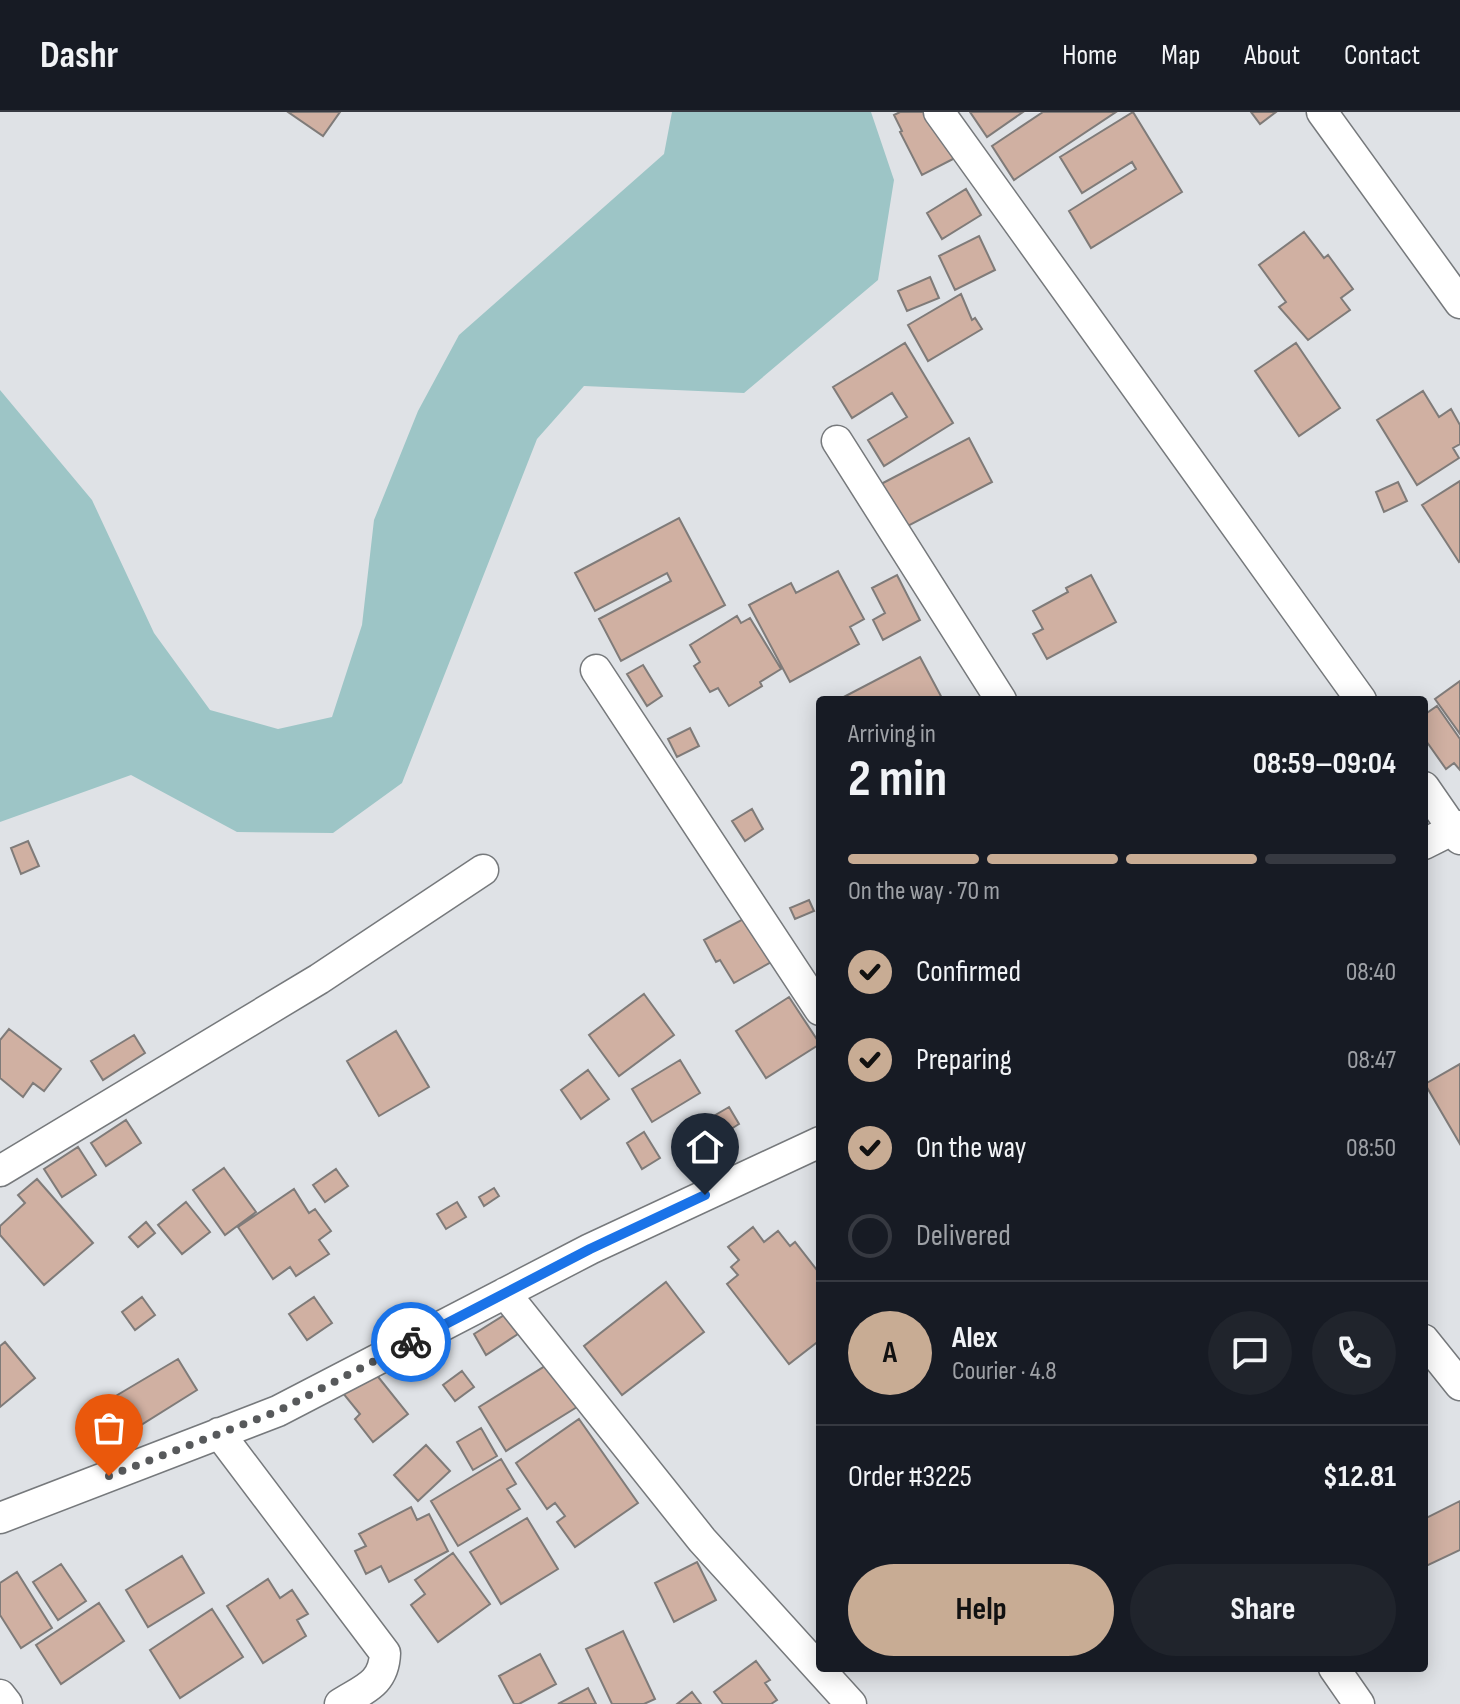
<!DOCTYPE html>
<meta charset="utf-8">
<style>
body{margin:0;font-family:"Sofia Sans Condensed",sans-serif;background:#20242c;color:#f1f3f6;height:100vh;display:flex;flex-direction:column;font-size:30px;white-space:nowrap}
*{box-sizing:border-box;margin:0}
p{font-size:26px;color:#9ea1a6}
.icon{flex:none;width:44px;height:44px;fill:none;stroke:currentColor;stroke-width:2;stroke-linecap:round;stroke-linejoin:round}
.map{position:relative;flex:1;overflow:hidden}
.panel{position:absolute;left:816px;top:584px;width:612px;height:976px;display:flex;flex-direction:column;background:#171b24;border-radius:8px;box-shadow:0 4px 20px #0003}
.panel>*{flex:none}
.pin{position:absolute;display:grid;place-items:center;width:68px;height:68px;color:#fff;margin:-82px -34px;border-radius:50% 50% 50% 0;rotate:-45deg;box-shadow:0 0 8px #0007}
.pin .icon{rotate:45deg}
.courier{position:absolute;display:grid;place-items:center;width:80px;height:80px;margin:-40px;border:6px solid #1a73e8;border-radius:50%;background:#fff;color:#222;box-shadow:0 2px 10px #0007}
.head em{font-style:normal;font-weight:700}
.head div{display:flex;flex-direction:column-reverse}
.head{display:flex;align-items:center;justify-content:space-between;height:136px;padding:0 32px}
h1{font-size:52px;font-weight:700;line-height:60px}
.bar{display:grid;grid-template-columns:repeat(4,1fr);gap:12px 8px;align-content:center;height:96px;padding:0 32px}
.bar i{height:10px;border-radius:6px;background:#363941}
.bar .active{background:#c8ac94}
.bar p{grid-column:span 4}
.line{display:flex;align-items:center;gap:20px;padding:0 32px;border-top:2px solid #363941}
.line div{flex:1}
.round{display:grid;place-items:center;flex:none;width:84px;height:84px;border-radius:42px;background:#20242c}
ol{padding:0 32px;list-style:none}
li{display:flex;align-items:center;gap:24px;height:88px}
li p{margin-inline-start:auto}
li .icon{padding:8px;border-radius:50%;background:#c8ac94;color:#111;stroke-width:4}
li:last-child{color:#9ea1a6}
li i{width:44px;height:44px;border:4px solid #363941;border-radius:50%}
.primary-button{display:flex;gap:16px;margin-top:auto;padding:16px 32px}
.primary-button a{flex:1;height:92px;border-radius:48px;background:#c8ac94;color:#111;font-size:32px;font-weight:700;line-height:92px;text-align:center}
.primary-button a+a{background:#20242c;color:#f1f3f6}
header{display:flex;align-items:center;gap:48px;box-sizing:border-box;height:112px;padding:0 40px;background:#171b24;border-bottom:2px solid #363941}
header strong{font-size:38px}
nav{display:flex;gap:44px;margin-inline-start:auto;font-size:28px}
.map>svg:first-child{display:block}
.water{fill:#9dc5c6}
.building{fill:#d0b0a2;stroke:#7f7b79;stroke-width:2}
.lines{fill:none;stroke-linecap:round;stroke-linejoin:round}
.minor-casing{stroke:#76797c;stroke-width:33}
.minor{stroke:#fff;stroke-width:30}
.done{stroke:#57595b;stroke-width:8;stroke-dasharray:0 14.4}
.route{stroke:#1a73e8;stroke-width:10}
</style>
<header>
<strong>Dashr</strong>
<nav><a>Home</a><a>Map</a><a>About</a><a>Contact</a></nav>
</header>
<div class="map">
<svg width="1460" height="1592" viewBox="0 0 1460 1592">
<rect width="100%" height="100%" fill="#dfe2e6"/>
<path class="water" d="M 672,0 L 871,0 L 894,68 L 878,168 L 744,281 L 584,274 L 537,327 L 402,671 L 333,721 L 237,720 L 131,663 L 0,710 L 0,278 L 92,388 L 154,521 L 210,598 L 278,617 L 332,605 L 362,513 L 374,408 L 418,299 L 459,223 L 664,42 Z"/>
<path class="building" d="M 288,0 L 340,0 L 323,24 Z
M 900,0 L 932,0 L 955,46 L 922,63 L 900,20 L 902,19 L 894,3 Z
M 970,0 L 1023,0 L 987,25 Z
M 1043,0 L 1116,0 L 1014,68 L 992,34 Z
M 1133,0 L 1182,80 L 1091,136 L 1069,99 L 1136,57 L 1132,50 L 1082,81 L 1060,45 Z
M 1251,0 L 1276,0 L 1260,12 Z
M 966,77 L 981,103 L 942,127 L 927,101 Z
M 1304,120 L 1324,146 L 1328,143 L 1353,177 L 1341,186 L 1350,198 L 1308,228 L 1279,195 L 1286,190 L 1259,153 Z
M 979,124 L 995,158 L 955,178 L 939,144 Z
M 930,165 L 939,186 L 907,199 L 898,179 Z
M 961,182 L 972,208 L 975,206 L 982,217 L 928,249 L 908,213 Z
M 905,231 L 953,311 L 884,354 L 868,328 L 907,305 L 892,281 L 852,306 L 833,275 Z
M 1296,231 L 1340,296 L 1299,324 L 1255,259 Z
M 1423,279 L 1439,305 L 1451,297 L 1460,313 L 1460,332 L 1453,336 L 1459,346 L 1417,373 L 1377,308 Z
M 969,326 L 992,370 L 904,416 L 881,372 Z
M 1460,369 L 1460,449 L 1459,450 L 1422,393 Z
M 1398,370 L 1407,389 L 1384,400 L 1376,380 Z
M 679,406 L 725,493 L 621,549 L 599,507 L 671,469 L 667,461 L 595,499 L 575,461 Z
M 838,459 L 864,507 L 850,515 L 859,532 L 790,570 L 749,493 L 791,471 L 796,481 Z
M 897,463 L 920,508 L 883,528 L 873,508 L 885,501 L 872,476 Z
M 1091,463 L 1116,510 L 1047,547 L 1033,522 L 1043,517 L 1033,499 L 1068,480 L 1066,476 Z
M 737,504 L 741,511 L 750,506 L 781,557 L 760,570 L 762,574 L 729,594 L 718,576 L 710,580 L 694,554 L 700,550 L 690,533 Z
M 920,545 L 943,588 L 838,588 Z
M 643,553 L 662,584 L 647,594 L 627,562 Z
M 1460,569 L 1460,622 L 1435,587 Z
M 1437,594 L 1460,627 L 1460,658 L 1454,651 L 1446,657 L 1424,626 L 1424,603 Z
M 690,616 L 699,634 L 677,645 L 668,627 Z
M 752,697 L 763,717 L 745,729 L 732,709 Z
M 28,729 L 39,754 L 21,762 L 11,736 Z
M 809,788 L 814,799 L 795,807 L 790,796 Z
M 749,804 L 773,849 L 734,871 L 720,848 L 716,850 L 704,828 Z
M 644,882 L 674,923 L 619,964 L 589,923 Z
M 789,885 L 820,932 L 766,966 L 736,919 Z
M 9,917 L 61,957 L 44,979 L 33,971 L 23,985 L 0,966 L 0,928 Z
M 396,919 L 429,975 L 379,1004 L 347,949 Z
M 134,923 L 145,941 L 103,968 L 91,949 Z
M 680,948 L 700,981 L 652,1010 L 632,977 Z
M 1460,952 L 1460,1032 L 1425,972 Z
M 588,958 L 609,987 L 581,1007 L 561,978 Z
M 729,995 L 739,1012 L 723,1022 L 712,1005 Z
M 126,1008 L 141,1031 L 106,1054 L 91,1031 Z
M 644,1020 L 660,1046 L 642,1057 L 627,1031 Z
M 78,1035 L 96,1063 L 62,1085 L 44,1057 Z
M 224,1056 L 256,1100 L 225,1123 L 193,1078 Z
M 336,1057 L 348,1074 L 325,1090 L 313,1073 Z
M 37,1067 L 93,1131 L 44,1173 L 0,1123 L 0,1114 L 25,1091 L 18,1083 Z
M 494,1076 L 499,1084 L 484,1094 L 479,1085 Z
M 294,1077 L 309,1101 L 315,1097 L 331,1119 L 319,1128 L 329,1142 L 296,1164 L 290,1155 L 273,1167 L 238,1115 Z
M 186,1090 L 210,1120 L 182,1142 L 158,1113 Z
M 457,1090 L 466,1105 L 446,1117 L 437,1102 Z
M 146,1110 L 155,1121 L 138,1135 L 129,1125 Z
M 753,1115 L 764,1130 L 778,1119 L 790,1134 L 795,1130 L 820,1162 L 820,1228 L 789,1252 L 727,1172 L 738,1163 L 731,1155 L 739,1148 L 728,1135 Z
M 666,1170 L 704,1220 L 622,1283 L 584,1234 Z
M 142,1185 L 155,1203 L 135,1218 L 122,1200 Z
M 314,1185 L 332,1211 L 307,1228 L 289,1202 Z
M 506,1202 L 518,1222 L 486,1243 L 474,1222 Z
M 5,1230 L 35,1266 L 0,1295 L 0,1234 Z
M 178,1247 L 197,1278 L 133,1318 L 114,1285 Z
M 550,1251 L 577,1295 L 506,1339 L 479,1295 Z
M 371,1256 L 408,1302 L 373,1330 L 355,1307 L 360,1302 L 342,1280 Z
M 462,1259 L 474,1275 L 455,1289 L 443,1273 Z
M 579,1307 L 638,1391 L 575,1435 L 557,1410 L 565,1404 L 555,1391 L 547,1397 L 516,1351 Z
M 481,1316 L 497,1344 L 473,1358 L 457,1330 Z
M 426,1333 L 450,1359 L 418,1389 L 394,1363 Z
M 501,1347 L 516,1372 L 507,1377 L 520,1397 L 458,1434 L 431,1389 Z
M 1460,1389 L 1460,1438 L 1424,1455 L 1424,1407 Z
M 411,1395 L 417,1408 L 429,1402 L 448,1439 L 389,1470 L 381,1454 L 366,1462 L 355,1439 L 366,1434 L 359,1422 Z
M 527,1406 L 558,1457 L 501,1492 L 470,1440 Z
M 453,1441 L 490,1492 L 438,1530 L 411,1493 L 425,1482 L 415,1468 Z
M 182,1444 L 204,1481 L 148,1515 L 126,1478 Z
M 697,1450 L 716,1488 L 674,1510 L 655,1471 Z
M 61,1452 L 86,1489 L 58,1508 L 33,1470 Z
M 17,1460 L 52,1516 L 21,1536 L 0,1503 L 0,1471 Z
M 268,1467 L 280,1486 L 292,1478 L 308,1502 L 297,1508 L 306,1524 L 263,1551 L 227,1494 Z
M 99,1491 L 124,1529 L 61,1572 L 36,1533 Z
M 212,1497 L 243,1545 L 180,1586 L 150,1538 Z
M 623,1519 L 655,1587 L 644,1592 L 612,1592 L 586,1537 Z
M 540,1542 L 556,1572 L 519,1592 L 514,1592 L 499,1564 Z
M 756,1549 L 770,1568 L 765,1571 L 777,1588 L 771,1592 L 723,1592 L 714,1580 Z
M 588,1576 L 596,1592 L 558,1592 Z
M 692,1580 L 701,1592 L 677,1592 Z"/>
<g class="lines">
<g class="minor-casing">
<path id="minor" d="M 939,0 L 1361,588
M 1322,0 L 1460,191
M 837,329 L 1001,588
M 596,558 L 820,898
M 1424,675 L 1460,727
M 1424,732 L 1460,714
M 0,1059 L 319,867 L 483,758
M 505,1181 L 702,1428 L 851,1592
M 1424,1228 L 1460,1273
M 219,1321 L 385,1541 C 384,1572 364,1577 340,1592
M 0,1406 L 278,1299 L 590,1137 L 820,1030
M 1334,1556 L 1359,1592
M 0,1583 L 7,1592"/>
</g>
<use href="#minor" class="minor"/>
</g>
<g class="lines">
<path class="done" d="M 109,1364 L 278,1299 L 411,1230"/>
<path class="route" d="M 411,1230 L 590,1137 L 705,1083"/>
</g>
</svg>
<div class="pin" style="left:109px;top:1364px;background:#ea580c"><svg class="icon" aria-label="bag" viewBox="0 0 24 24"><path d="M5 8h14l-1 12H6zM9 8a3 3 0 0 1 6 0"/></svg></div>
<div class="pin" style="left:705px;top:1083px;background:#1f2937"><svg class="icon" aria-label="home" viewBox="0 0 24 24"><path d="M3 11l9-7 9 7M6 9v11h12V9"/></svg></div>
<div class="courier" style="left:411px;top:1230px"><svg class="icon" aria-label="bike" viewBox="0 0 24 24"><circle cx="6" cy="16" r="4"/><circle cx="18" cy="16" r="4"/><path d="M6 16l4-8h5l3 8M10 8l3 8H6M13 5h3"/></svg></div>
<section class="panel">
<div class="head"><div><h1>2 min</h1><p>Arriving in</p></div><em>08:59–09:04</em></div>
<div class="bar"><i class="active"></i><i class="active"></i><i class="active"></i><i></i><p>On the way · 70 m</p></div>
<ol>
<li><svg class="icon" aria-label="check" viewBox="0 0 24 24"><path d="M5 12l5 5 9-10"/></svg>Confirmed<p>08:40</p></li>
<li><svg class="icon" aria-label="check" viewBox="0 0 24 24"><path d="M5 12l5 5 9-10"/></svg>Preparing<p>08:47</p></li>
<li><svg class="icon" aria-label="check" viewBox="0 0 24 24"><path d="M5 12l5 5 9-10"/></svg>On the way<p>08:50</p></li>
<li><i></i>Delivered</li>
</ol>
<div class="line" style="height:144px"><b class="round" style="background:#c8ac94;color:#111">A</b><div><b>Alex</b><p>Courier · 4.8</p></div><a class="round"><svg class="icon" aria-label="chat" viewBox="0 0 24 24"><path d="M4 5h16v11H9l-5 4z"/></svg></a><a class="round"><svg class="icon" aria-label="phone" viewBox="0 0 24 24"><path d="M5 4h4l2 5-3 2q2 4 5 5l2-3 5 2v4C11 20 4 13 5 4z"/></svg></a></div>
<div class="line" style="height:104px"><div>Order #3225</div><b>$12.81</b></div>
<div class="primary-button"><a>Help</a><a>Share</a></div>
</section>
</div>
